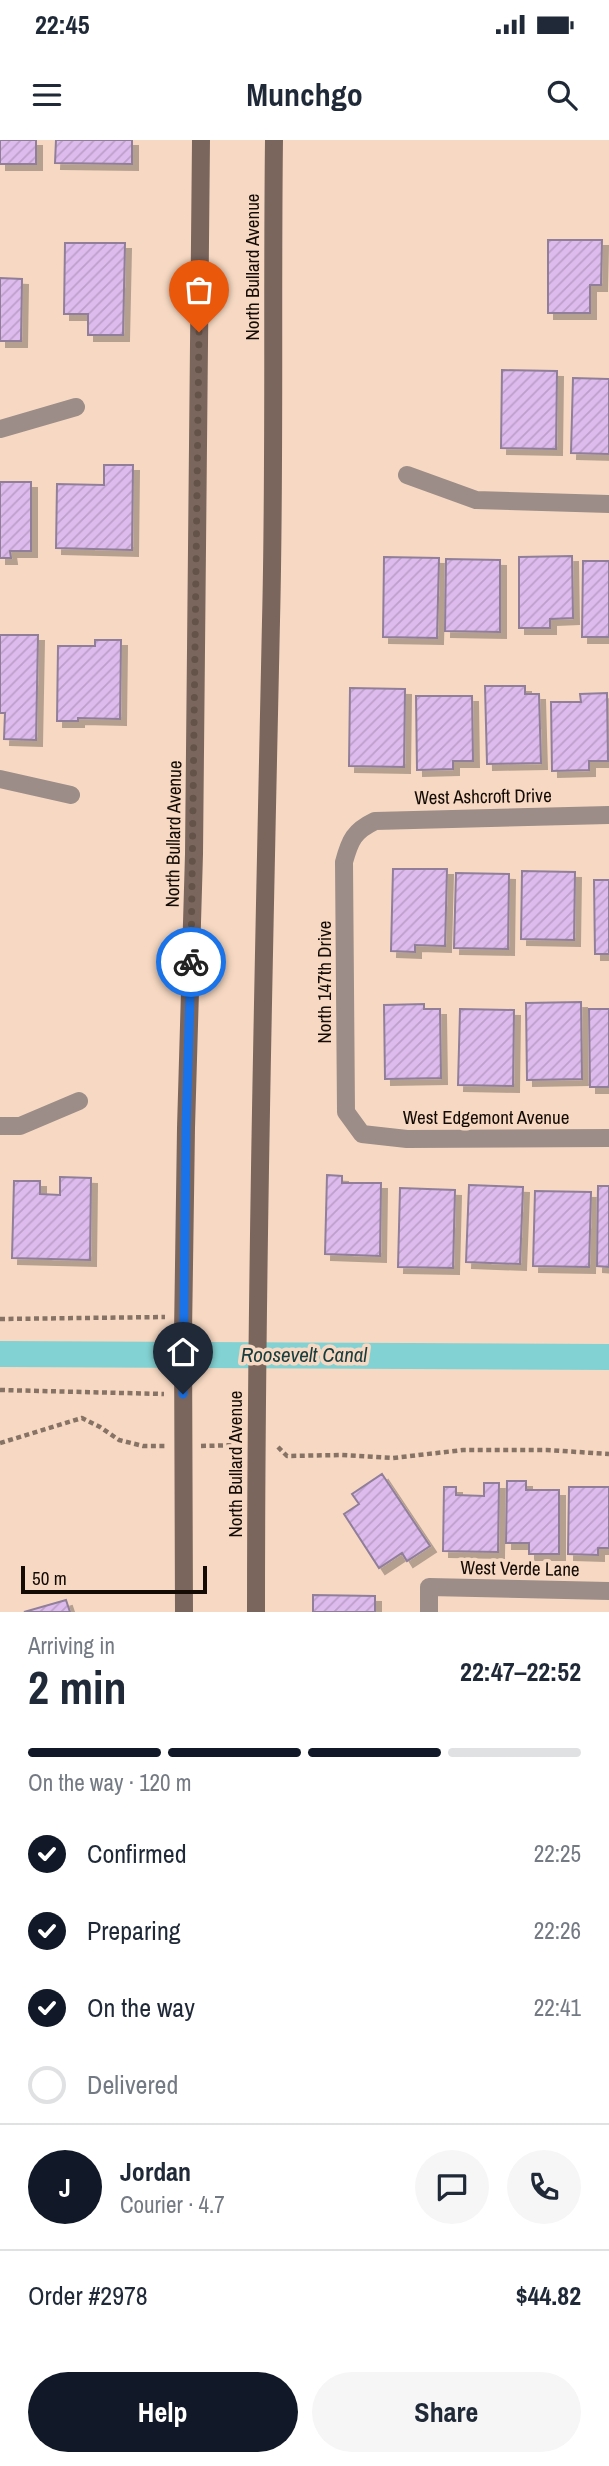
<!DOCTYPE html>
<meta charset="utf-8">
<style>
body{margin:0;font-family:"Archivo Narrow",sans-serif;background:#f6f6f7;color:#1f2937;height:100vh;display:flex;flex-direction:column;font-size:26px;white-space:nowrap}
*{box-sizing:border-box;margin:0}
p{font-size:23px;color:#747a83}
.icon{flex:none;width:38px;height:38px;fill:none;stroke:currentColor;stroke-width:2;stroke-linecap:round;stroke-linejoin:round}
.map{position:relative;height:1472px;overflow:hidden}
.details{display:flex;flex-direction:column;background:#fff;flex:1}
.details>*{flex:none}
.scale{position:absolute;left:21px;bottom:18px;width:186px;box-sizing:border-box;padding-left:7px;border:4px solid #140b05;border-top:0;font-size:19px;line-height:24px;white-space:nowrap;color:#140b05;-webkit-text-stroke:5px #f7d9c3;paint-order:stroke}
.pin{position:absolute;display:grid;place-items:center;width:60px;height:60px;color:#fff;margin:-72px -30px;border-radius:50% 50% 50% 0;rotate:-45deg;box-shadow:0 0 7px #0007}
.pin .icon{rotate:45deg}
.courier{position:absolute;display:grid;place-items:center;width:70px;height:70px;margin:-35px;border:5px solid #1a73e8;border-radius:50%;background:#fff;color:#222;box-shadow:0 2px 9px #0007}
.summary em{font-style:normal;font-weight:800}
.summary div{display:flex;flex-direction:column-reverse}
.summary{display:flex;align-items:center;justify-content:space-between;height:119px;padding:0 28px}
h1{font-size:46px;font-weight:800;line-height:52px}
.bar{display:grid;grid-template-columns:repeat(4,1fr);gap:10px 7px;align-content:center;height:84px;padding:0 28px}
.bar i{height:9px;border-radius:5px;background:#e0e1e3}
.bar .active{background:#111827}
.bar p{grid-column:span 4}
.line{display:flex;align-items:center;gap:18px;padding:0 28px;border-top:2px solid #e0e1e3}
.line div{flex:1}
.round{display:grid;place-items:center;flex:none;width:74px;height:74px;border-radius:37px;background:#f6f6f7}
ol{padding:0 28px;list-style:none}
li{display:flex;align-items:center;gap:21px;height:77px}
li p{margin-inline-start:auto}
li .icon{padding:7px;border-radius:50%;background:#111827;color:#fff;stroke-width:4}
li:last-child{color:#747a83}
li i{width:38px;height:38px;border:4px solid #e0e1e3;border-radius:50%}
.cta{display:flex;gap:14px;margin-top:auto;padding:14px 28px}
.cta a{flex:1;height:80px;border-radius:42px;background:#111827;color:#fff;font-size:28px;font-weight:800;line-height:80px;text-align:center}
.cta a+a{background:#f6f6f7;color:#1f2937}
.status{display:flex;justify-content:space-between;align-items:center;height:49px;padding:0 35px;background:#fff;direction:ltr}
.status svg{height:19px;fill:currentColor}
header{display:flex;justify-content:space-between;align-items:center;height:91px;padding:0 28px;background:#fff;font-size:32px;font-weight:800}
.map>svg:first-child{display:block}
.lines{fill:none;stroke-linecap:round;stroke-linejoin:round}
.canal{stroke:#83d2d3;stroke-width:26}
.building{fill:url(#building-hatch);stroke:#917f9a;stroke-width:2;filter:url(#shadow)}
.path{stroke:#877365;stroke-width:4.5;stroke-dasharray:5 3.5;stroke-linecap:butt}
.street{stroke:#9c8d88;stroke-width:18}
.secondary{stroke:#7b665e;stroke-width:18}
.done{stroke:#635348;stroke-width:7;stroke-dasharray:0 12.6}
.route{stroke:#1a73e8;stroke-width:9}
.labels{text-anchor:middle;stroke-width:7;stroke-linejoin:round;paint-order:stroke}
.street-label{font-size:19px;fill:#140b05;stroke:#f7d9c3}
.water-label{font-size:21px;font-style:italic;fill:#173d3e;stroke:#f7d9c3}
</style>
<div class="status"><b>22:45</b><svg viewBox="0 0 49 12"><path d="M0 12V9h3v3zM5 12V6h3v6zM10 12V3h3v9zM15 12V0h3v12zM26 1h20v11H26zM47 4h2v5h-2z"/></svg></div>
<header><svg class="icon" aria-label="menu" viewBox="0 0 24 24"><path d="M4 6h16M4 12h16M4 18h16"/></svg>Munchgo<svg class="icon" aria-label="search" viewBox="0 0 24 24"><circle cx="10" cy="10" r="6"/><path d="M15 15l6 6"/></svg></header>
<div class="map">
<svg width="609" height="1472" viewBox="0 0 609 1472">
<defs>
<pattern id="building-hatch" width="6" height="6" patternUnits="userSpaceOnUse" patternTransform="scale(1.75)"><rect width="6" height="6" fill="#ddbbed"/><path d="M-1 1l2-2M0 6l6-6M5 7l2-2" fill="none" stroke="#bd9fca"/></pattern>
<filter id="shadow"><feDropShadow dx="6" dy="6" stdDeviation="0" flood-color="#0004"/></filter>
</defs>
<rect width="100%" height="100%" fill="#f7d9c3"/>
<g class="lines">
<path class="canal" d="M 0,1214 L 609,1217"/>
</g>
<path class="building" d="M 0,0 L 36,0 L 36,24 L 0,24 Z
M 56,0 L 132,0 L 132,24 L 55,23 Z
M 548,100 L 602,100 L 601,145 L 590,145 L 590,173 L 548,173 Z
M 65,103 L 125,103 L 123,195 L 88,195 L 88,174 L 64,174 Z
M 0,138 L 22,139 L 21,201 L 0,201 Z
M 502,230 L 557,231 L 556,309 L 501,308 Z
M 573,238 L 609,239 L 609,314 L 571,313 Z
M 104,325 L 133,325 L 132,410 L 56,408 L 57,344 L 104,345 Z
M 0,342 L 31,342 L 31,411 L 10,411 L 11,418 L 0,418 Z
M 572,416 L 573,478 L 550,479 L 550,488 L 519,488 L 519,417 Z
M 384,417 L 439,418 L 437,498 L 383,497 Z
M 446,419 L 500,420 L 500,492 L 445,491 Z
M 583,421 L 609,421 L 609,497 L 582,497 Z
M 0,495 L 38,495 L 36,600 L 4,599 L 5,573 L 0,573 Z
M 95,500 L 121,500 L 120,579 L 78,578 L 78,581 L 57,581 L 58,506 L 95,506 Z
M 485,546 L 525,546 L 525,554 L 539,554 L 541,623 L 487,624 Z
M 350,548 L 405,549 L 404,627 L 349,626 Z
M 607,553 L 608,621 L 589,621 L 589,630 L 552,631 L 551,562 L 581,562 L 580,554 Z
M 416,556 L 472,556 L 473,621 L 453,621 L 453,629 L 417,630 Z
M 393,729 L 447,729 L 445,806 L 415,805 L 415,812 L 391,811 Z
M 522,731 L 575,732 L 574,800 L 521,799 Z
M 456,733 L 509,734 L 508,809 L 454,808 Z
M 594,740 L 609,740 L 609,814 L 595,814 Z
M 581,862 L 582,939 L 527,940 L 526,863 Z
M 424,864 L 424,869 L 440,869 L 441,938 L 385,939 L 384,865 Z
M 460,869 L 514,870 L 513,946 L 458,945 Z
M 589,869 L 609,869 L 609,947 L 590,947 Z
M 327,1035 L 342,1036 L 342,1043 L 381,1043 L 380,1116 L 325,1114 Z
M 60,1037 L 91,1038 L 90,1120 L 12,1118 L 14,1041 L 40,1041 L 40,1054 L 60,1055 Z
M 469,1045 L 523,1047 L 520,1124 L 466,1122 Z
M 598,1046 L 609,1046 L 609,1127 L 597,1126 Z
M 400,1048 L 455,1050 L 453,1128 L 398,1127 Z
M 535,1051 L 591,1052 L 589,1127 L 533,1126 Z
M 382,1334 L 430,1406 L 407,1421 L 402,1413 L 379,1428 L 344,1374 L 359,1364 L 352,1354 Z
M 507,1341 L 526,1341 L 526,1350 L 559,1350 L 559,1414 L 529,1414 L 529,1403 L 506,1403 Z
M 484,1343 L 499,1343 L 498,1412 L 443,1411 L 444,1347 L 456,1347 L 456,1355 L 484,1356 Z
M 569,1347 L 609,1347 L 609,1408 L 598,1408 L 598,1415 L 568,1414 Z
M 313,1455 L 375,1456 L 375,1472 L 313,1472 Z
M 66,1460 L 70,1472 L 24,1472 Z"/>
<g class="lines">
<path class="path" d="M 0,1179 L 165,1177
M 0,1250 L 164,1254
M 0,1303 L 82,1278 L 100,1287 L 119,1300 L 143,1306 L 165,1306
M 201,1306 L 238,1305
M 278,1307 L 287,1316 L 341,1315 L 393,1318 L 463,1310 L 547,1310 L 609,1314"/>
<path class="street" d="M 0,289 L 76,267
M 407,335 L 476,360 L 609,364
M 0,639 L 71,655
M 609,675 L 375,681 C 354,691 350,700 344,722 L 346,972 L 362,994 L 407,999 L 609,998
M 0,986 L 20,986 L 79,961
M 429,1472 L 429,1447 L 609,1451"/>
<path class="secondary" d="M 184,1472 L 183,1194 L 186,988 L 194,714 L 201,0
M 256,1472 C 256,1142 264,811 271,481 C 275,321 272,160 274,0"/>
</g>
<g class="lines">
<path class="done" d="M 191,822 L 199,192"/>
<path class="route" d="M 183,1254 L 186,988 L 191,822"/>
</g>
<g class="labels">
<g class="street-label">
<text transform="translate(252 127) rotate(-90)" y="7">North Bullard Avenue</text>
<text transform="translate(483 656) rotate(-1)" y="7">West Ashcroft Drive</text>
<text transform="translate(173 694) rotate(-89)" y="7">North Bullard Avenue</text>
<text transform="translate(324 842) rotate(-90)" y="7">North 147th Drive</text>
<text x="486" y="984">West Edgemont Avenue</text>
<text transform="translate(235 1324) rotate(-90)" y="7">North Bullard Avenue</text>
<text transform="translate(520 1428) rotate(1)" y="7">West Verde Lane</text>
</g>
<g class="water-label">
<text x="304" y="1222">Roosevelt Canal</text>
</g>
</g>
</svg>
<div class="scale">50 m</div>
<div class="pin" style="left:199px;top:192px;background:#ea580c"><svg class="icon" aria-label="bag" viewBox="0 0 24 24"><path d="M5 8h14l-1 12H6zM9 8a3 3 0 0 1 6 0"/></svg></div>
<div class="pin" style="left:183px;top:1254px;background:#1f2937"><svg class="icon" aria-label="home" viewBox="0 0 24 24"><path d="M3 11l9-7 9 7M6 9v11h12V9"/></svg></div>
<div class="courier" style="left:191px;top:822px"><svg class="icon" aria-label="bike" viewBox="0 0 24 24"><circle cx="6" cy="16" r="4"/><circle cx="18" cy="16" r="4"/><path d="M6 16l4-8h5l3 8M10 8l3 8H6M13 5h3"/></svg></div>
</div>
<section class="details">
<div class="summary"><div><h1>2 min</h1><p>Arriving in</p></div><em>22:47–22:52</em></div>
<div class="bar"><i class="active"></i><i class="active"></i><i class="active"></i><i></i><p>On the way · 120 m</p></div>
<ol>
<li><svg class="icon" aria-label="check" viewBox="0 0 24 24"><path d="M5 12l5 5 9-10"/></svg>Confirmed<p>22:25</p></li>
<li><svg class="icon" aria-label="check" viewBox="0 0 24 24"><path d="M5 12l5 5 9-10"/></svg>Preparing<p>22:26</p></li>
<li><svg class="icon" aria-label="check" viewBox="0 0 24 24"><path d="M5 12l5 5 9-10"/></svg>On the way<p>22:41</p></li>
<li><i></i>Delivered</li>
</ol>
<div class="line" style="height:126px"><b class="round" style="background:#111827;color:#fff">J</b><div><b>Jordan</b><p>Courier · 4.7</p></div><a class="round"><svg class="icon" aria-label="chat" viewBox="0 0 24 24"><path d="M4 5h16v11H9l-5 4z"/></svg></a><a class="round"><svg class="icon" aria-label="phone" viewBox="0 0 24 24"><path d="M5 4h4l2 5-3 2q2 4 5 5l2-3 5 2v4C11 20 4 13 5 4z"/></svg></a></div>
<div class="line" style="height:91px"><div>Order #2978</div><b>$44.82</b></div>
<div class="cta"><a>Help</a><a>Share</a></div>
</section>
